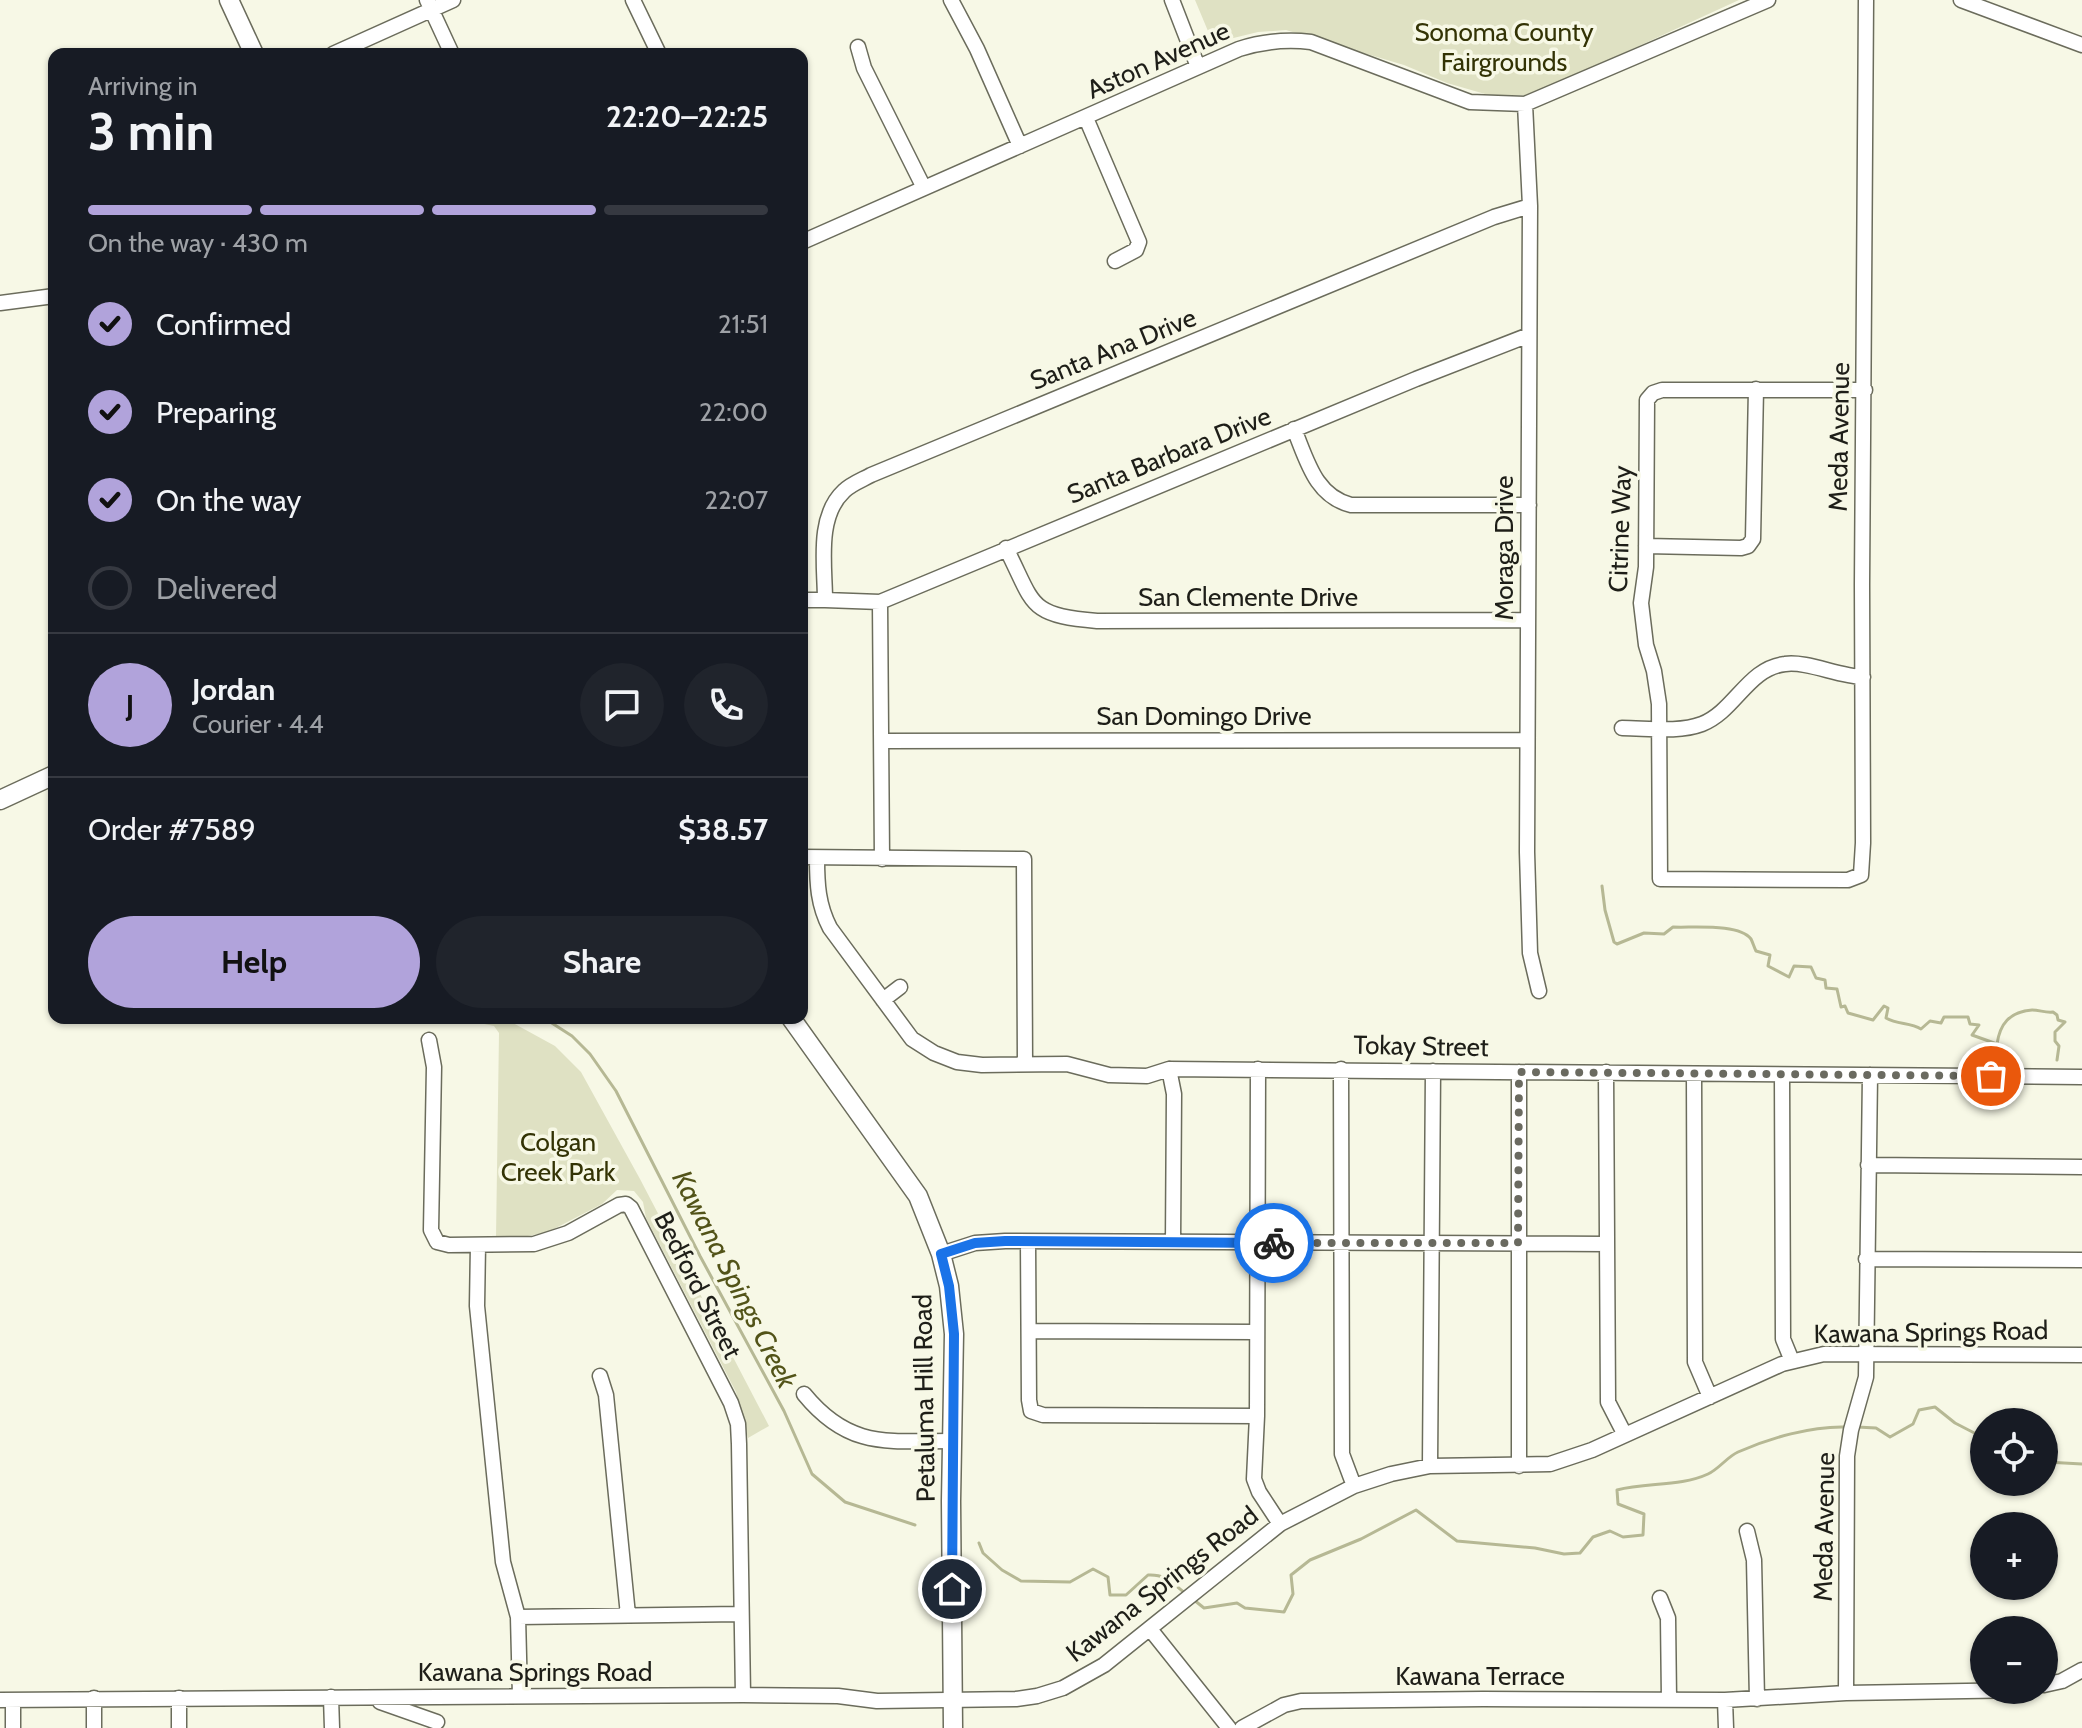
<!DOCTYPE html>
<meta charset="utf-8">
<style>
body{margin:0;font-family:Cabin,sans-serif;background:#20242c;color:#f1f3f6;height:100vh;display:flex;flex-direction:column;font-size:30px;white-space:nowrap}
*{box-sizing:border-box;margin:0}
p{font-size:26px;color:#9ea1a6}
.icon{flex:none;width:44px;height:44px;fill:none;stroke:currentColor;stroke-width:2;stroke-linecap:round;stroke-linejoin:round}
.map{position:relative;flex:1;overflow:hidden}
.side{position:absolute;left:48px;top:48px;width:760px;height:976px;display:flex;flex-direction:column;background:#171b24;border-radius:16px;box-shadow:0 2px 6px #0004}
.side>*{flex:none}
.tools{position:absolute;left:1970px;top:1408px;display:grid;gap:16px}
.tools a{display:grid;place-items:center;width:88px;height:88px;border-radius:50%;background:#171b24;box-shadow:0 2px 6px #0004;font-size:40px}
.pin{position:absolute;display:grid;place-items:center;width:68px;height:68px;color:#fff;margin:-34px;border:4px solid #fff;border-radius:50%;box-shadow:0 2px 8px #0007}
.courier{position:absolute;display:grid;place-items:center;width:80px;height:80px;margin:-40px;border:6px solid #1a73e8;border-radius:50%;background:#fff;color:#222;box-shadow:0 2px 10px #0007}
.head em{font-style:normal;font-weight:700}
.head div{display:flex;flex-direction:column-reverse}
.head{display:flex;align-items:center;justify-content:space-between;height:136px;padding:0 40px}
h1{font-size:52px;font-weight:700;line-height:60px}
.bar{display:grid;grid-template-columns:repeat(4,1fr);gap:12px 8px;align-content:center;height:96px;padding:0 40px}
.bar i{height:10px;border-radius:6px;background:#363941}
.bar .on{background:#b1a3db}
.bar p{grid-column:span 4}
.line{display:flex;align-items:center;gap:20px;padding:0 40px;border-top:2px solid #363941}
.line div{flex:1}
.round{display:grid;place-items:center;flex:none;width:84px;height:84px;border-radius:42px;background:#20242c}
ol{padding:0 40px;list-style:none}
li{display:flex;align-items:center;gap:24px;height:88px}
li p{margin-inline-start:auto}
li .icon{padding:8px;border-radius:50%;background:#b1a3db;color:#111;stroke-width:4}
li:last-child{color:#9ea1a6}
li i{width:44px;height:44px;border:4px solid #363941;border-radius:50%}
.primary-button{display:flex;gap:16px;margin-top:auto;padding:16px 40px}
.primary-button a{flex:1;height:92px;border-radius:48px;background:#b1a3db;color:#111;font-size:32px;font-weight:700;line-height:92px;text-align:center}
.primary-button a+a{background:#20242c;color:#f1f3f6}
.map>svg:first-child{display:block}
.green{fill:#dfe1c3}
.lines{fill:none;stroke-linecap:round;stroke-linejoin:round}
.stream{stroke:#b6b894;stroke-width:3}
.minor-casing{stroke:#6b6c5c;stroke-width:17}
.major-casing{stroke:#6b6c5c;stroke-width:21}
.minor{stroke:#fff;stroke-width:14}
.major{stroke:#fff;stroke-width:18}
.done{stroke:#6a6a60;stroke-width:8;stroke-dasharray:0 14.4}
.route{stroke:#1a73e8;stroke-width:10}
.labels{text-anchor:middle;stroke-width:7;stroke-linejoin:round;paint-order:stroke}
.park-label{font-size:26px;fill:#333305;stroke:#f7f8e6}
.street-label{font-size:26px;fill:#1e1e18;stroke:#f7f8e6}
.water-label{font-size:28px;font-style:italic;fill:#525318;stroke:#f7f8e6}
</style>
<div class="map">
<svg width="2082" height="1728" viewBox="0 0 2082 1728">
<rect width="100%" height="100%" fill="#f7f8e6"/>
<path class="green" d="M 1195,0 L 1739,0 L 1532,95 L 1492,96 L 1447,83 L 1404,65 L 1286,30 L 1258,32 L 1213,43 Z
M 455,1018 L 504,1018 L 555,1046 L 581,1072 L 640,1179 L 769,1426 L 748,1438 L 736,1392 L 646,1218 L 643,1202 L 634,1191 L 617,1190 L 602,1204 L 548,1232 L 528,1236 L 496,1237 L 499,1033 L 494,1026 Z"/>
<g class="lines">
<path class="stream" d="M 1602,886 L 1605,910 L 1614,942 L 1617,944 L 1644,933 L 1664,934 L 1673,927 C 1692,928 1739,923 1751,939 C 1753,943 1754,947 1756,951 L 1770,955 L 1768,966 L 1789,977 L 1794,966 L 1811,967 L 1816,978 L 1825,980 L 1826,988 L 1837,989 L 1841,1007 L 1845,1006 L 1848,1013 L 1873,1020 L 1884,1006 L 1888,1008 L 1886,1018 C 1898,1025 1910,1022 1921,1029 L 1930,1021 L 1941,1023 L 1944,1017 L 1968,1017 L 1970,1024 L 1979,1025 L 1972,1035 L 1997,1044 C 2000,1024 2009,1012 2032,1010 C 2040,1010 2045,1013 2053,1012 L 2057,1015 L 2058,1020 L 2065,1022 L 2055,1032 L 2055,1041 L 2059,1046 L 2057,1060
M 544,1018 L 572,1036 L 590,1054 L 616,1091 L 700,1256 L 784,1411 L 812,1474 L 845,1502 L 915,1525
M 1857,1427 L 1876,1428 L 1890,1437 L 1913,1424 L 1919,1410 L 1935,1407 L 1955,1423 L 1984,1438
M 2044,1460 L 2046,1462 L 2082,1464
M 979,1543 L 983,1553 L 1002,1570 L 1021,1581 L 1070,1582 L 1093,1569 L 1108,1577 L 1110,1595 L 1126,1595 L 1148,1575 C 1166,1574 1172,1583 1185,1593
M 1194,1600 L 1204,1608 L 1237,1603 L 1245,1608 L 1284,1612 L 1293,1594 L 1291,1575 L 1310,1560 L 1361,1539 L 1416,1510 L 1457,1541 L 1535,1548 L 1564,1554 L 1580,1553 L 1593,1537 L 1610,1531 L 1623,1537 L 1643,1535 L 1644,1514 L 1618,1504 L 1617,1490 C 1646,1482 1680,1487 1708,1474 C 1719,1469 1727,1457 1738,1452 C 1770,1438 1811,1426 1846,1427"/>
<g class="minor-casing">
<path id="minor" d="M 427,0 L 452,54
M 633,0 L 659,54
M 951,0 L 977,49 L 1020,146
M 1172,0 L 1198,67
M 1961,0 L 2082,45
M 858,47 L 864,68 L 924,188
M 333,54 L 453,0
M 1525,104 L 1530,206 L 1527,852 L 1530,953 L 1539,991
M 1086,118 L 1139,242 L 1136,250 L 1115,261
M 802,242 L 1239,49 C 1264,41 1285,39 1311,42 L 1470,102 L 1525,104 L 1768,0
M 0,303 L 54,296
M 1865,390 L 1662,390 L 1653,393 L 1647,400 L 1646,567 L 1641,603 L 1646,645 L 1654,671 L 1659,704 L 1660,879 L 1848,880 L 1861,875 L 1863,843 L 1862,585 L 1866,0
M 1294,429 C 1307,460 1315,496 1351,505 L 1529,505
M 1646,546 L 1741,548 L 1748,546 L 1753,539 L 1756,389
M 1006,548 C 1035,605 1027,615 1097,621 L 1528,620
M 802,600 L 825,600 C 825,566 816,517 844,491 C 851,484 862,480 871,475 L 1494,217 L 1530,206
M 825,600 L 880,602 L 1416,379 L 1529,335
M 880,602 L 882,859
M 1622,728 C 1647,728 1678,733 1702,724 C 1735,711 1748,668 1785,664 C 1807,661 1838,676 1863,677
M 882,741 L 1527,740
M 802,857 L 1024,859 L 1025,1064
M 817,858 C 817,884 818,905 830,928 L 912,1039 L 934,1053 L 957,1062 L 982,1065 L 1067,1064 L 1109,1075 L 1147,1076 L 1169,1069 L 2082,1077
M 883,1000 L 900,987
M 429,1040 L 434,1067 L 431,1230 L 437,1242 L 449,1245 L 534,1244 L 568,1233 L 619,1205 L 626,1204 L 631,1208 L 731,1403 L 738,1424 L 739,1444 L 743,1695
M 1169,1069 L 1174,1094 L 1173,1242
M 1258,1069 L 1257,1416 L 1254,1479 L 1259,1492 L 1280,1524
M 1341,1069 L 1342,1454 L 1354,1486
M 1606,1072 L 1608,1402 L 1625,1435
M 1694,1074 L 1695,1362 L 1710,1397
M 1782,1075 L 1783,1339 L 1792,1361
M 1868,1165 L 2082,1167
M 1028,1242 L 1029,1400 L 1031,1411 L 1043,1415 L 1257,1416
M 478,1245 L 477,1306 L 503,1562 L 518,1617 L 520,1696
M 941,1254 L 975,1243 L 1005,1241 L 1607,1244
M 1866,1259 L 2082,1260
M 1029,1331 L 1256,1332
M 600,1376 L 606,1395 L 628,1615
M 804,1394 C 849,1449 887,1441 952,1441
M 1430,1466 L 1433,1071
M 1519,1466 L 1519,1072
M 1747,1531 L 1754,1560 L 1757,1699
M 1660,1598 L 1668,1618 L 1669,1699
M 518,1617 L 740,1614
M 1150,1629 L 1229,1728
M 2044,1685 L 2062,1681 L 2082,1670
M 1846,1693 L 1847,1456 L 1851,1430 L 1866,1377 L 1870,1075
M 331,1697 L 332,1728
M 94,1698 L 94,1728
M 179,1698 L 179,1728
M 0,1700 L 743,1695 L 838,1696 L 877,1701 L 1016,1699 L 1037,1696 L 1063,1688 L 1104,1665 L 1280,1524 L 1354,1486 L 1391,1474 L 1430,1466 L 1550,1464 L 1592,1450 L 1782,1364 L 1824,1354 L 2082,1355
M 13,1700 L 13,1728
M 1725,1700 L 1726,1728
M 380,1702 L 437,1722
M 1242,1728 L 1284,1705 L 1301,1701 L 1483,1699 L 1725,1700 L 1846,1693 L 2026,1690"/>
</g>
<g class="major-casing">
<path id="major" d="M 229,0 L 254,54
M 0,800 L 54,775
M 791,1018 L 918,1196 L 941,1254 L 949,1286 L 954,1334 L 951,1501 L 953,1728"/>
</g>
<use href="#minor" class="minor"/>
<use href="#major" class="major"/>
</g>
<g class="lines">
<path class="done" d="M 1274,1243 L 1518,1243 L 1519,1072 L 1991,1076"/>
<path class="route" d="M 952,1589 L 954,1334 L 949,1286 L 941,1254 L 975,1243 L 1005,1241 L 1274,1243"/>
</g>
<g class="labels">
<g class="park-label">
<text x="1504" y="41">Sonoma County<tspan x="1504" dy="30">Fairgrounds</tspan></text>
<text x="558" y="1151">Colgan<tspan x="558" dy="30">Creek Park</tspan></text>
</g>
<g class="street-label">
<text transform="translate(1158 60) rotate(-24)" y="9">Aston Avenue</text>
<text transform="translate(1113 349) rotate(-22)" y="9">Santa Ana Drive</text>
<text transform="translate(1839 437) rotate(-89)" y="9">Meda Avenue</text>
<text transform="translate(1169 455) rotate(-22)" y="9">Santa Barbara Drive</text>
<text transform="translate(1620 529) rotate(-88)" y="9">Citrine Way</text>
<text transform="translate(1504 548) rotate(-90)" y="9">Moraga Drive</text>
<text x="1248" y="606">San Clemente Drive</text>
<text x="1204" y="725">San Domingo Drive</text>
<text transform="translate(1421 1046) rotate(1)" y="9">Tokay Street</text>
<text transform="translate(698 1285) rotate(63)" y="9">Bedford Street</text>
<text transform="translate(1931 1332) rotate(-1)" y="9">Kawana Springs Road</text>
<text transform="translate(924 1398) rotate(-91)" y="9">Petaluma Hill Road</text>
<text transform="translate(1824 1527) rotate(-89)" y="9">Meda Avenue</text>
<text transform="translate(1162 1584) rotate(-38)" y="9">Kawana Springs Road</text>
<text x="535" y="1681">Kawana Springs Road</text>
<text x="1480" y="1685">Kawana Terrace</text>
</g>
<g class="water-label">
<text transform="translate(735 1279) rotate(63)" y="10">Kawana Spings Creek</text>
</g>
</g>
</svg>
<div class="tools">
<a><svg class="icon" aria-label="locate" viewBox="0 0 24 24"><circle cx="12" cy="12" r="6"/><path d="M12 2v4M12 18v4M2 12h4M18 12h4"/></svg></a>
<a>+</a>
<a>−</a>
</div>
<div class="pin" style="left:1991px;top:1076px;background:#ea580c"><svg class="icon" aria-label="bag" viewBox="0 0 24 24"><path d="M5 8h14l-1 12H6zM9 8a3 3 0 0 1 6 0"/></svg></div>
<div class="pin" style="left:952px;top:1589px;background:#1f2937"><svg class="icon" aria-label="home" viewBox="0 0 24 24"><path d="M3 11l9-7 9 7M6 9v11h12V9"/></svg></div>
<div class="courier" style="left:1274px;top:1243px"><svg class="icon" aria-label="bike" viewBox="0 0 24 24"><circle cx="6" cy="16" r="4"/><circle cx="18" cy="16" r="4"/><path d="M6 16l4-8h5l3 8M10 8l3 8H6M13 5h3"/></svg></div>
<section class="side">
<div class="head"><div><h1>3 min</h1><p>Arriving in</p></div><em>22:20–22:25</em></div>
<div class="bar"><i class="on"></i><i class="on"></i><i class="on"></i><i></i><p>On the way · 430 m</p></div>
<ol>
<li><svg class="icon" aria-label="check" viewBox="0 0 24 24"><path d="M5 12l5 5 9-10"/></svg>Confirmed<p>21:51</p></li>
<li><svg class="icon" aria-label="check" viewBox="0 0 24 24"><path d="M5 12l5 5 9-10"/></svg>Preparing<p>22:00</p></li>
<li><svg class="icon" aria-label="check" viewBox="0 0 24 24"><path d="M5 12l5 5 9-10"/></svg>On the way<p>22:07</p></li>
<li><i></i>Delivered</li>
</ol>
<div class="line" style="height:144px"><b class="round" style="background:#b1a3db;color:#111">J</b><div><b>Jordan</b><p>Courier · 4.4</p></div><a class="round"><svg class="icon" aria-label="chat" viewBox="0 0 24 24"><path d="M4 5h16v11H9l-5 4z"/></svg></a><a class="round"><svg class="icon" aria-label="phone" viewBox="0 0 24 24"><path d="M5 4h4l2 5-3 2q2 4 5 5l2-3 5 2v4C11 20 4 13 5 4z"/></svg></a></div>
<div class="line" style="height:104px"><div>Order #7589</div><b>$38.57</b></div>
<div class="primary-button"><a>Help</a><a>Share</a></div>
</section>
</div>
